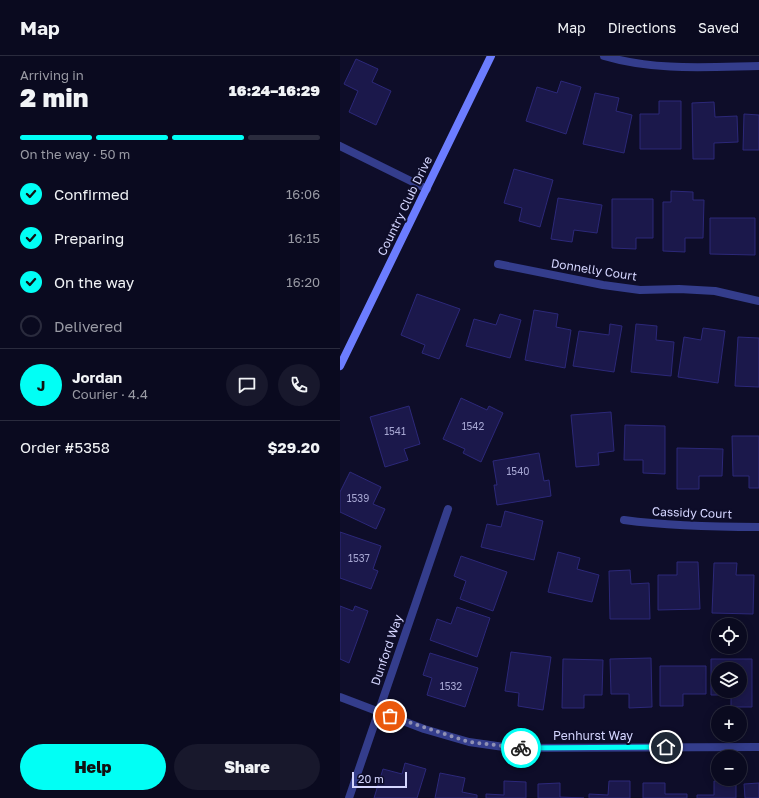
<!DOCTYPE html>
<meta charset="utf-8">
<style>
body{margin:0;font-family:"Golos Text",sans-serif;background:#18182c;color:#f1f3f6;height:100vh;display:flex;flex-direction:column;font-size:15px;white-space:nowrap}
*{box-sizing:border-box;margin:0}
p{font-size:13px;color:#999aa4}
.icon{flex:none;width:22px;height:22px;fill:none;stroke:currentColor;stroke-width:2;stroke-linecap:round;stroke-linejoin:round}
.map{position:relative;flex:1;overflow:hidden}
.details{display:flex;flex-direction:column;background:#0a0a1f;width:340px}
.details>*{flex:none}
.tools{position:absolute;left:371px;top:562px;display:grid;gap:8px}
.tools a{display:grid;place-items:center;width:36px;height:36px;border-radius:50%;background:#0a0a1f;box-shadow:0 2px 10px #0003,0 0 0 1px #2a2b3d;font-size:20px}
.scale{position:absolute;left:12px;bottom:10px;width:55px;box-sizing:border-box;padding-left:4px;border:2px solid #d5d6ff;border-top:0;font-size:11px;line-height:14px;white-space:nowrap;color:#d5d6ff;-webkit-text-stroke:3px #0e0d29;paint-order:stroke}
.pin{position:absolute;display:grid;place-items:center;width:34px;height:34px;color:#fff;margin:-17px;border:2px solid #fff;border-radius:50%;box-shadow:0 1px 4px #0007}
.courier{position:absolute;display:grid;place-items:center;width:40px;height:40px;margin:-20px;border:3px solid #01fff5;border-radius:50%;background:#fff;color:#222;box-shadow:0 1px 5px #0007}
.head em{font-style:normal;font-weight:800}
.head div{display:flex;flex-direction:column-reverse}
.head{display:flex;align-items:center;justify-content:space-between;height:68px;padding:0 20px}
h1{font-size:26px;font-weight:800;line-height:30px}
.bar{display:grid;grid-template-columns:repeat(4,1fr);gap:6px 4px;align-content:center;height:48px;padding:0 20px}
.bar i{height:5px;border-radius:3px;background:#2a2b3d}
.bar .on{background:#01fff5}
.bar p{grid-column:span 4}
.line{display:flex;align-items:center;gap:10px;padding:0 20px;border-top:1px solid #2a2b3d}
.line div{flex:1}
.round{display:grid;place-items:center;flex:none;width:42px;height:42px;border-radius:21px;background:#18182c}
ol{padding:0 20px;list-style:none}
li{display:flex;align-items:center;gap:12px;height:44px}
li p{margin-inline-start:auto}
li .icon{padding:4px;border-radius:50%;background:#01fff5;color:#111;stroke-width:4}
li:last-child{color:#999aa4}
li i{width:22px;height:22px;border:2px solid #2a2b3d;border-radius:50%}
.primary-button{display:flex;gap:8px;margin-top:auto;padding:8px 20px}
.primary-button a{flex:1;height:46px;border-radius:24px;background:#01fff5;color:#111;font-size:16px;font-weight:800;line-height:46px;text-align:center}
.primary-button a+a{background:#18182c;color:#f1f3f6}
header{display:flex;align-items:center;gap:24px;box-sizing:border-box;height:56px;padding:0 20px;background:#0a0a1f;border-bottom:1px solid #2a2b3d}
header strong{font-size:19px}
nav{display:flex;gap:22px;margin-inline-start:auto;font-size:14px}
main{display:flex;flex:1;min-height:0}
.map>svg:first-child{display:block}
.building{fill:#1b184b;stroke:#2c2879;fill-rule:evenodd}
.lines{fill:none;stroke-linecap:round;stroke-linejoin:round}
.street{stroke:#343d8c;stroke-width:8}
.secondary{stroke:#6c7dff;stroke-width:8}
.done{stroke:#8f90b4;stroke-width:4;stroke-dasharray:0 7.2}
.route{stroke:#01fff5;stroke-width:5}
.labels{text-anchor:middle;stroke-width:4;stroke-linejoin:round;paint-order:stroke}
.number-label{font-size:10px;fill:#a6a6d2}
.street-label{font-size:12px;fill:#d5d6ff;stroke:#0e0d29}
</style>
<header>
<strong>Map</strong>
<nav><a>Map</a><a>Directions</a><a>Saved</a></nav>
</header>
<main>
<section class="details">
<div class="head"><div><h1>2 min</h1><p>Arriving in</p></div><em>16:24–16:29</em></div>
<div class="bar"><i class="on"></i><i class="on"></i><i class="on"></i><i></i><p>On the way · 50 m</p></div>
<ol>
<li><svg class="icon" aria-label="check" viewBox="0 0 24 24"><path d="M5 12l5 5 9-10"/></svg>Confirmed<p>16:06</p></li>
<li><svg class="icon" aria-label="check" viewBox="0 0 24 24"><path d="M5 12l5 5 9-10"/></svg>Preparing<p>16:15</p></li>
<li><svg class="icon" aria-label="check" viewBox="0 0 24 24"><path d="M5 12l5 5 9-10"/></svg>On the way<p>16:20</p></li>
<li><i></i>Delivered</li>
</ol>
<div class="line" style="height:72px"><b class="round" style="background:#01fff5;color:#111">J</b><div><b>Jordan</b><p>Courier · 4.4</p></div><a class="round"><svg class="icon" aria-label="chat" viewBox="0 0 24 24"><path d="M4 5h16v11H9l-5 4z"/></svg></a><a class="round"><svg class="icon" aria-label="phone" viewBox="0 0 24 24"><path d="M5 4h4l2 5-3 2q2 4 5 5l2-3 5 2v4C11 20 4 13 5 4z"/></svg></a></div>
<div class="line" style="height:52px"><div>Order #5358</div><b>$29.20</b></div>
<div class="primary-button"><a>Help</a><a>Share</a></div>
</section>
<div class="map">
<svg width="419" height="742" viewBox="0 0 419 742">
<rect width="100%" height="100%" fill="#0e0d29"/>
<path class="building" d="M 16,3 L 38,13 L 32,26 L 51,35 L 36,69 L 9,56 L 18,35 L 4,28 Z
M 221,25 L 241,31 L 226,78 L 186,65 L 197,31 L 217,37 Z
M 255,37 L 279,42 L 276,55 L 292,59 L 284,97 L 243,88 Z
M 319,45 L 341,45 L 341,93 L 300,93 L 300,58 L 319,58 Z
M 374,46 L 375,61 L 397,60 L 398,86 L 374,87 L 374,103 L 353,103 L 352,47 Z
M 404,58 L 419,59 L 419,94 L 403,94 Z
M 174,113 L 213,124 L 200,171 L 179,165 L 182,152 L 164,147 Z
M 331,135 L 353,136 L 353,144 L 364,144 L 363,182 L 345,182 L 345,196 L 323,195 L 323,146 L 331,146 Z
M 218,142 L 262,149 L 257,177 L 234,174 L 232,186 L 211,183 Z
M 272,143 L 313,143 L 313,182 L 296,182 L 296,193 L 272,192 Z
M 370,162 L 415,162 L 415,199 L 370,198 Z
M 77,238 L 120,253 L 99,303 L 82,297 L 85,289 L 61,279 Z
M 194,254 L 218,258 L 216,271 L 231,274 L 225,312 L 185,304 Z
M 160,258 L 181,264 L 170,302 L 126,290 L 134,263 L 156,269 Z
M 270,268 L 282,270 L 274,316 L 233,310 L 239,275 L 269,279 Z
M 296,268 L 317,270 L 316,284 L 334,286 L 331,320 L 291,316 Z
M 363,272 L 385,275 L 378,327 L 338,321 L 344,281 L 361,284 Z
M 398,281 L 419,282 L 419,331 L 395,330 Z
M 121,342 L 147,354 L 149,350 L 163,357 L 141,406 L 123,397 L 125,393 L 103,383 Z
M 69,350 L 80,388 L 64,393 L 68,404 L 45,411 L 30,361 Z
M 271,356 L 274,395 L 258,397 L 259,409 L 236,411 L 231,359 Z
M 285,369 L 325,370 L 325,418 L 303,417 L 303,404 L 284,404 Z
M 392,380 L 419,380 L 419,432 L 409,432 L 409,420 L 393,420 Z
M 337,392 L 383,393 L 382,420 L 359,420 L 359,433 L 337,433 Z
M 199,397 L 204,425 L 209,424 L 211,440 L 157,449 L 154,429 L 157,429 L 153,405 Z
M 10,416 L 41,431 L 33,448 L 45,453 L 36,473 L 0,456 L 0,436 Z
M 165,455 L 203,465 L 194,504 L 141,491 L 147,468 L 161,471 Z
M 0,476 L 41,490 L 33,513 L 38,515 L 31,533 L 0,522 Z
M 218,496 L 240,502 L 237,513 L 259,519 L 252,546 L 208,536 Z
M 121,500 L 167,516 L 153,555 L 120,543 L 126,525 L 114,520 Z
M 337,506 L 358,506 L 360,553 L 318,554 L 318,519 L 337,519 Z
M 374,507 L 397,507 L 396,519 L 414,519 L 413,558 L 372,557 Z
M 290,514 L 291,528 L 309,527 L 310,563 L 270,563 L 269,515 Z
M 0,550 L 13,555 L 15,550 L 28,555 L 9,607 L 0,603 Z
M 117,551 L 150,562 L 137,601 L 90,584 L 97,563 L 111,568 Z
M 171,596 L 211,601 L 203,654 L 178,650 L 179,637 L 165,635 Z
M 90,597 L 138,612 L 125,651 L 87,639 L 92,622 L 83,619 Z
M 311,602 L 312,651 L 289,652 L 289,638 L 271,638 L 270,603 Z
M 223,603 L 263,604 L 262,639 L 244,639 L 244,652 L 222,652 Z
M 371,603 L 412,603 L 412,651 L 391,651 L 391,639 L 371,639 ZM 378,613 L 400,613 L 400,635 L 378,635 Z
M 320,610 L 366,610 L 366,638 L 343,638 L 343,650 L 320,650 Z
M 65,707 L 86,713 L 77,742 L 34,742 L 43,713 L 62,718 Z
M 100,717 L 125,722 L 122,736 L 137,739 L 137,742 L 95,742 Z
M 164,725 L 186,726 L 186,742 L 146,742 L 146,738 L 164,739 Z
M 269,725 L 290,725 L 290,742 L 249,742 L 249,738 L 268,739 Z
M 374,725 L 396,725 L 396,742 L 357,742 L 357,739 L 374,739 Z
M 220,727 L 220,741 L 244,742 L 198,742 L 198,728 Z
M 303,727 L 325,727 L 325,738 L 347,738 L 347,742 L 303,742 Z
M 419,727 L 419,742 L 405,742 L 404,728 Z"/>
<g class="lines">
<path class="street" d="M 264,0 C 314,15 367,11 419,10
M 0,90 L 87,133
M 158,208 L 263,229 L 300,234 L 339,233 L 375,235 L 419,245
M 284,464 C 329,470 373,471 419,471
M 0,641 L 84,673 L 129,686 L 171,692 L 419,691
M 9,742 L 108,453"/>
<path class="secondary" d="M 0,310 L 151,0"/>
</g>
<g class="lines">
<path class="done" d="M 50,660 L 129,686 L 181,692"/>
<path class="route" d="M 181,692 L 326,691"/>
</g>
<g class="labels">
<g class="number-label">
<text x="133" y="374">1542</text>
<text x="55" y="379">1541</text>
<text x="178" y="419">1540</text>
<text x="18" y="446">1539</text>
<text x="19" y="506">1537</text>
<text x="111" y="634">1532</text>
</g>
<g class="street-label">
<text transform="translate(65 150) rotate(-64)" y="4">Country Club Drive</text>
<text transform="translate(254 214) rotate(9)" y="4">Donnelly Court</text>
<text transform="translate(352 457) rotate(2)" y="4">Cassidy Court</text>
<text transform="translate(47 594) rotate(-71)" y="4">Dunford Way</text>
<text x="253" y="684">Penhurst Way</text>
</g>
</g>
</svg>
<div class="tools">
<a><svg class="icon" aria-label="locate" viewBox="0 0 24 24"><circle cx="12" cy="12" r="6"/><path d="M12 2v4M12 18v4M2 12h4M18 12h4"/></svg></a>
<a><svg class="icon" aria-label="layers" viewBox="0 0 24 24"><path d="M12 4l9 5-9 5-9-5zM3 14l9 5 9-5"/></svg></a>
<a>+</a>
<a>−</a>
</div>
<div class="scale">20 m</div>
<div class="pin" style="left:50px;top:660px;background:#ea580c"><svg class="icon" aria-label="bag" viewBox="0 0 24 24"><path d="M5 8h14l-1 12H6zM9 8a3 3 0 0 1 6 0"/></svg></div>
<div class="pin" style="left:326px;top:691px;background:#1f2937"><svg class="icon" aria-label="home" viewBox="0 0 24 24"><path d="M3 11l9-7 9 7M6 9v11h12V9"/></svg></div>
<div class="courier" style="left:181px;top:692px"><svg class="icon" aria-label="bike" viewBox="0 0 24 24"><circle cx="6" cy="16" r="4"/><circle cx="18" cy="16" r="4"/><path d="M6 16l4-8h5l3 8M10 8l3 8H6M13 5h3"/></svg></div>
</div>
</main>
